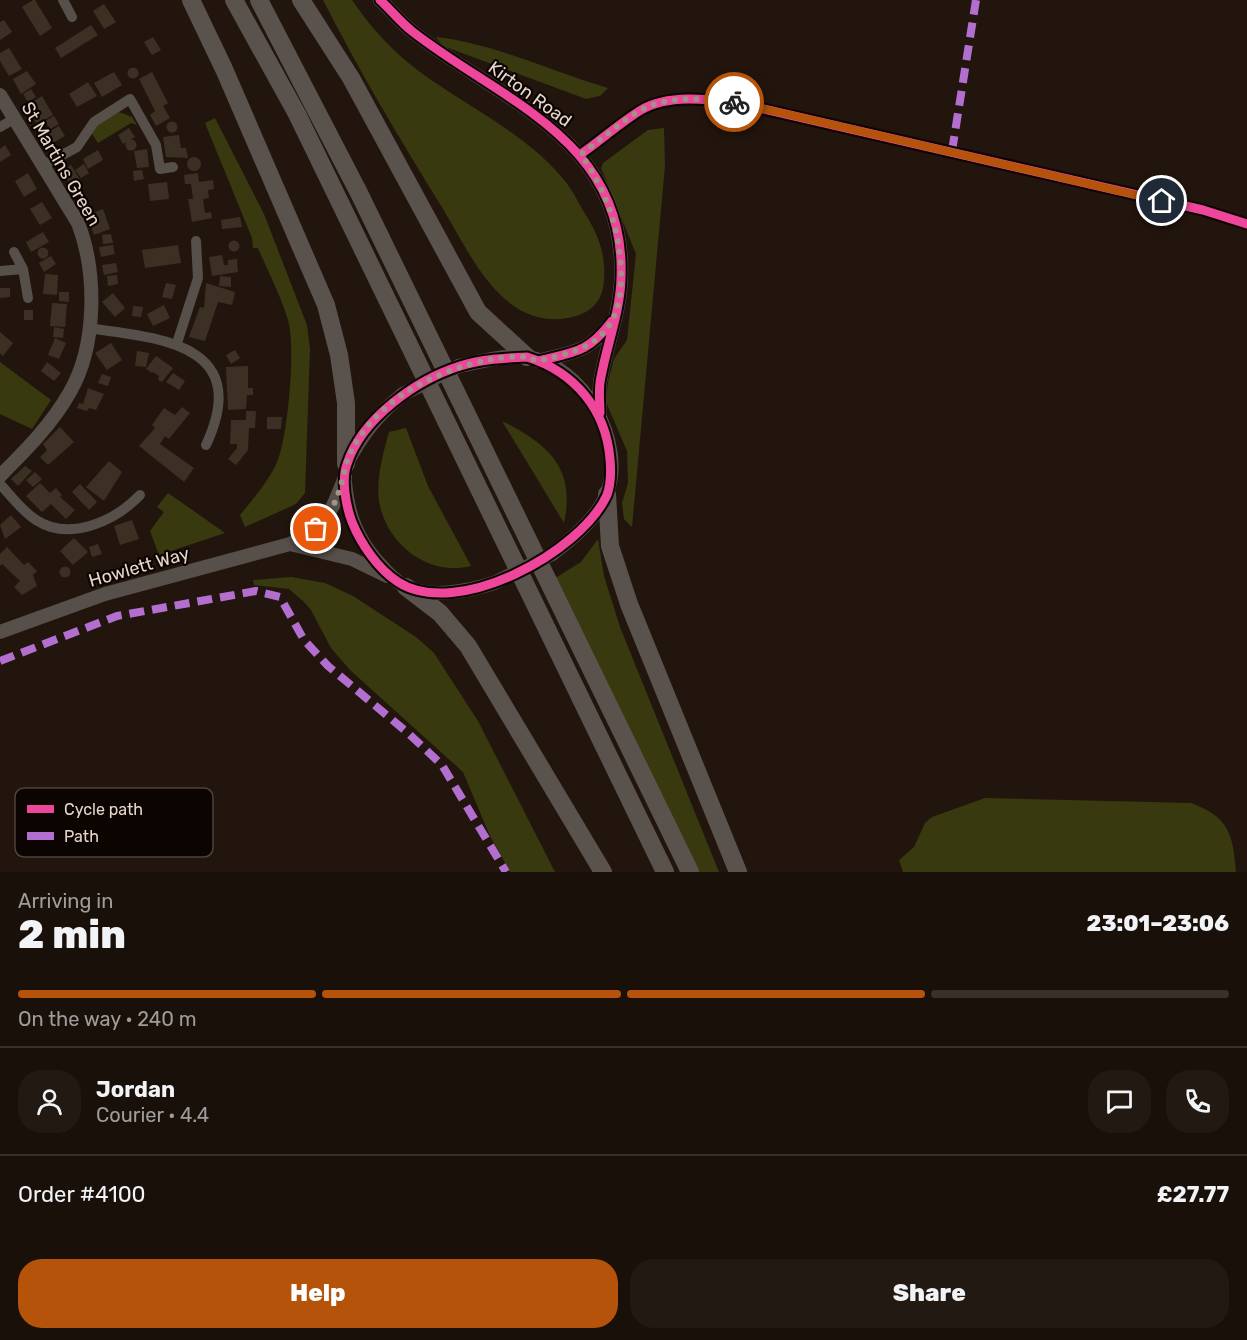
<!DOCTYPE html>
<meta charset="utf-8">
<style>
body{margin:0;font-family:Rubik,sans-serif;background:#231913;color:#f1f3f6;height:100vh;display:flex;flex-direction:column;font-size:22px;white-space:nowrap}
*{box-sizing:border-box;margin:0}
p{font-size:20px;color:#9f9d9c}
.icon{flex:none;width:33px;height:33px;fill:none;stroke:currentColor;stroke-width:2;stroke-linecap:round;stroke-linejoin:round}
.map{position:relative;height:872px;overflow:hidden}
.panel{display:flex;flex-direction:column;background:#1a100a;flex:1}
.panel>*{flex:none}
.pin{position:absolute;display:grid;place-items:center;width:51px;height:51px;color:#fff;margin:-26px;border:3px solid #fff;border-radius:50%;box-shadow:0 2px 6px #0007}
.courier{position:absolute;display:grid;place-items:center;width:60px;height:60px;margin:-30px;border:4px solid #b45309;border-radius:50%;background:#fff;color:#222;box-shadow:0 2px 8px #0007}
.summary em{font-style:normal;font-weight:800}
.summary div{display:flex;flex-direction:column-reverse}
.summary{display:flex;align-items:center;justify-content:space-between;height:102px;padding:0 18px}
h1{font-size:39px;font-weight:800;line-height:45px}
.bar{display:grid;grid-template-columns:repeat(4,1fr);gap:9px 6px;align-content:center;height:72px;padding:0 18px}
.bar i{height:8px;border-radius:4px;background:#38302b}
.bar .current{background:#b45309}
.bar p{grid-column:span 4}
.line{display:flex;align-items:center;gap:15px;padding:0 18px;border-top:2px solid #38302b}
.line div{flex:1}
.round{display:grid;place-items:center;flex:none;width:63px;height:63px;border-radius:24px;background:#231913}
.cta{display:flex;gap:12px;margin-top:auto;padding:12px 18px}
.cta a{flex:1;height:69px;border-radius:24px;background:#b45309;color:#fff;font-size:24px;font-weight:800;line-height:69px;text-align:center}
.cta a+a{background:#231913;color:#f1f3f6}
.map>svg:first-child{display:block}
.green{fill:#38390f}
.building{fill:#3c3025}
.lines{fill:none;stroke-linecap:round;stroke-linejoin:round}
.minor{stroke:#564f4a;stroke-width:10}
.tertiary{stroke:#564f4a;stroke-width:14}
.trunk{stroke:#5a534d;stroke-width:18}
.tertiary-bridge{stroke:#564f4a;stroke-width:14}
.quiet{stroke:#b36fd0;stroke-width:8;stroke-dasharray:15 8;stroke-linecap:butt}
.cycleway-casing{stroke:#0c0401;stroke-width:13}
.cycleway{stroke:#ed469a;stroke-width:9}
.done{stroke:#a29288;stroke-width:6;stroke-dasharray:0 10.8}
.route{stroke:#b45309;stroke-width:8}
.labels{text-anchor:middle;stroke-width:4.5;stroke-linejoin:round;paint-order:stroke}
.street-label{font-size:18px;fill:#e7d6cb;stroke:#0c0401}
.key{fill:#0c0401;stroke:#4e433e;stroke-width:1.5}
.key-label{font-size:16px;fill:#e7d6cb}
</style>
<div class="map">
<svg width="1247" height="872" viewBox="0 0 1247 872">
<rect width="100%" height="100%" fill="#22150d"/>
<path class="green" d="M 323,0 L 352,0 C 371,28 393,52 420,72 C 468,107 527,134 565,181 C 573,191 578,202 584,212 C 598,234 606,254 604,280 C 603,299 593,311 576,316 C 554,323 529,318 511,304 C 480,280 463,242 443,209 C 401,141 359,71 323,0 Z
M 436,37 C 496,44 550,71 608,88 L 600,96 L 586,99 L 443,46 Z
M 119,112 L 132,117 L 137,125 L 131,123 L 98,143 L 90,131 L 94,126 Z
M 215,118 L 264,214 L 307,325 L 310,349 L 305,493 L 296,504 L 245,527 L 240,515 C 253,499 269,481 277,462 C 288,437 296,346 288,320 C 281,296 268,272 258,248 L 253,248 L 252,238 L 205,123 Z
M 664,128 L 665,166 L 632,527 L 624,519 L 622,503 L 628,483 L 627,451 L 606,402 L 608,382 L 614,359 L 627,340 L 636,254 L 601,168 L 603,163 L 648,130 Z
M 0,362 L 51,400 L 32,429 L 0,414 Z
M 502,421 C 548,444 576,468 564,523 Z
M 406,428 L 428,486 L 471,566 C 428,577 386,544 379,501 C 376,479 383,453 389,432 Z
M 168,493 L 225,533 L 159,555 L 150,531 L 164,512 L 157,507 Z
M 598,539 L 604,576 L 620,627 L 719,872 L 694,872 L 552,580 L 581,562 Z
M 291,577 L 325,583 L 353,596 L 416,637 L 434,653 L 478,721 L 555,872 L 510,872 L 490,836 L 463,772 L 350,670 L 331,648 L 311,610 L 304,602 L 289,589 L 254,585 L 253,580 Z
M 985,798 L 1191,803 C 1229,817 1233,834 1236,872 L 903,872 L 899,860 L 914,847 L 925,823 L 932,817 Z"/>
<path class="building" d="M 33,0 L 35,0 L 52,28 L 40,36 L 22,7 Z
M 104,4 L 116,22 L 104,29 L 93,11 Z
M 4,20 L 12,32 L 0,40 L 0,22 Z
M 91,25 L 98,35 L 61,58 L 55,48 Z
M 153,37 L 161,50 L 152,55 L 144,42 Z
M 9,48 L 22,69 L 9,76 L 0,61 L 0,53 Z
M127.5 73a5.5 5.5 0 1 1 11 0a5.5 5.5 0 1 1-11 0Z
M 27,71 L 36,84 L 21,94 L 13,79 Z
M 114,72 L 122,85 L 102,97 L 94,83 Z
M 152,72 L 168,103 L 163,106 L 170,118 L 156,126 L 150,115 L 155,111 L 139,79 Z
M 88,82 L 97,96 L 77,107 L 69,94 Z
M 31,89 L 36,97 L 28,102 L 23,94 Z
M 42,96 L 53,115 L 37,124 L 26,106 Z
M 54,116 L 59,124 L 50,129 L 45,121 Z
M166.5 127a5.5 5.5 0 1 1 11 0a5.5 5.5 0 1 1-11 0Z
M 59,126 L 65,136 L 48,146 L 42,136 Z
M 129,128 L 135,137 L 123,144 L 118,135 Z
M 179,135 L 181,148 L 186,148 L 188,158 L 166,157 L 163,137 Z
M125.5 145a5.5 5.5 0 1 1 11 0a5.5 5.5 0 1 1-11 0Z
M 5,145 L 11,155 L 0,162 L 0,149 Z
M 147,149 L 149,167 L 137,168 L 134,151 Z
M 98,150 L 103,160 L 88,169 L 83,159 Z
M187 164a7 7 0 1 1 14 0a7 7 0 1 1-14 0Z
M 84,164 L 89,173 L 81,178 L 75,170 Z
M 71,165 L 81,181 L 71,187 L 61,171 Z
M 142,170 L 144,179 L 134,181 L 133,171 Z
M 28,173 L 37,189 L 24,197 L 15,181 Z
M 198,173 L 199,182 L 213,180 L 214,189 L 208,190 L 209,198 L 203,199 L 205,213 L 211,212 L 212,218 L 192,222 L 188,199 L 193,199 L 191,184 L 185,184 L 184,175 Z
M 167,182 L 169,199 L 150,201 L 148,184 Z
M 42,202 L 52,218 L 40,225 L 30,209 Z
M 103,209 L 110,229 L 94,235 L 87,215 Z
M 240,217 L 242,227 L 222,229 L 221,220 Z
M 43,232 L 49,242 L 31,252 L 26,242 Z
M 111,234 L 113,243 L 103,244 L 102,235 Z
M228.5 246a5.5 5.5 0 1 1 11 0a5.5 5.5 0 1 1-11 0Z
M 113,245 L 115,254 L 101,257 L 99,247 Z
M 178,245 L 181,263 L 145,268 L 142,250 Z
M37.5 253a5.5 5.5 0 1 1 11 0a5.5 5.5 0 1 1-11 0Z
M 222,255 L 224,265 L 228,265 L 228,260 L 237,259 L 238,272 L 212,276 L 209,257 Z
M 51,256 L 56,264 L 44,272 L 39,263 Z
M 116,263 L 118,272 L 104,275 L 102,265 Z
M 45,274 L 58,275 L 57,295 L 43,294 Z
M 117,275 L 118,284 L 108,286 L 107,276 Z
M 220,276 L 231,277 L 231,287 L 219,286 Z
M 166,283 L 176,285 L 172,299 L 162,297 Z
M 206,283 L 235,292 L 232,305 L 218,302 L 205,341 L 189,337 L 200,307 L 204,308 Z
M 0,288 L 10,288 L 10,297 L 0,298 Z
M 59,292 L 69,292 L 69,302 L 59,301 Z
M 113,293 L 125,308 L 115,317 L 102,302 Z
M 52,303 L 67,304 L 65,327 L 50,326 Z
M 164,305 L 170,318 L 153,326 L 147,314 Z
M 133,306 L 143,307 L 141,317 L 132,316 Z
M 24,310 L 33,310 L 33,320 L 24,320 Z
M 54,327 L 64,329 L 63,338 L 53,337 Z
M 0,332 L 13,343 L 3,356 L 0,353 Z
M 55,338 L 66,343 L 59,359 L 48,355 Z
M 111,343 L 122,360 L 107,370 L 95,353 Z
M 235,350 L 240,358 L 231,364 L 226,355 Z
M 137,351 L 149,353 L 146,367 L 135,366 Z
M 156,356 L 173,368 L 162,382 L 158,380 L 159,376 L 153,372 L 152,373 L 146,369 Z
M 47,362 L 61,373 L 54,381 L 41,371 Z
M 248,366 L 248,388 L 253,388 L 253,395 L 247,395 L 246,409 L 228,410 L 226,367 Z
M 173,373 L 185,381 L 179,390 L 166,382 Z
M 102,374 L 111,377 L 108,386 L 98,383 Z
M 88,388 L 104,394 L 96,410 L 89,408 L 87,411 L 77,408 L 79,403 L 83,404 Z
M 182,407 L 190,413 L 169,439 L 165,436 L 160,444 L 194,468 L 184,482 L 139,446 L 155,428 L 152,425 L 164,408 L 175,415 Z
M 246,411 L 256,411 L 255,428 L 249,428 L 248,450 L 236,465 L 228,459 L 237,448 L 237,444 L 230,444 L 231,420 L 246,420 Z
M 267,417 L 282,417 L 281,429 L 267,429 Z
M 60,427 L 74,442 L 48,465 L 40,457 L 47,450 L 43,444 Z
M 109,461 L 122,472 L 104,501 L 86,487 Z
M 25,466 L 32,471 L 18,486 L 11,479 Z
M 35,472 L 42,479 L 33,487 L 26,480 Z
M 40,483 L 50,493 L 56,488 L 62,495 L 60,497 L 75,510 L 66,519 L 51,504 L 42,512 L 26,496 Z
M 80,484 L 97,502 L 89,510 L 72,492 Z
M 11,515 L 21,527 L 5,539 L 0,525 Z
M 132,520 L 139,539 L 120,545 L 114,526 Z
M 74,538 L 88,552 L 73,565 L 60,551 Z
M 98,544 L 102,554 L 92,557 L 89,547 Z
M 7,547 L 24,565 L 28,562 L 37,571 L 33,575 L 37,586 L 22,595 L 14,587 L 20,581 L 2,564 L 0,566 L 0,554 Z
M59.5 572a5.5 5.5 0 1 1 11 0a5.5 5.5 0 1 1-11 0Z"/>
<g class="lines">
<path class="minor" d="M 63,0 L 72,17
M 0,127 L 14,119
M 581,154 C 601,140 620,123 641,110 C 668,94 707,99 737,103 L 1203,210 L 1247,224
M 44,165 L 77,147 L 94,122 L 130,99 L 156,145 L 160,169 L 173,167
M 14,252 L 23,269 L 28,298
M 0,271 L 23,269
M 88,328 C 160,338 253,344 206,445
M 177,343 L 198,278 L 196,241
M 0,484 C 11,496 22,511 36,520 C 70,542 115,521 140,495"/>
<path class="tertiary" d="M 380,0 C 391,10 401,23 413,32 C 503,102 627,140 621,279 C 620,312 607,344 601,377 C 598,388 600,401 600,413
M 0,95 L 78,223 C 97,272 97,345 70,392 C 52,424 26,450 0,476
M 538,361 C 573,352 588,353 611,323
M 459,366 C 481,362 504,354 527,357 C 583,365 626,441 607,493 C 599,516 571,540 552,554
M 347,463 C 362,435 378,414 403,394
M 345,482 C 348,514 356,537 377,561 C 385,570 393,580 404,586 C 429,599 469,591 494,583
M 290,544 L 352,559 L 387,576
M 0,632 L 105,594 L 290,544 C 328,523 329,517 345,477"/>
<path class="trunk" d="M 191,0 L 224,69 L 326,305 L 339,355 L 346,403 L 346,464
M 234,0 L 297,114 L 665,872
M 259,0 L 359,193 L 690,872
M 301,0 L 351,78 L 478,312 L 527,357
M 607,494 L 610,546 L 629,604 L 738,872
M 406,587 L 440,613 L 468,646 L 603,872"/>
<path class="tertiary-bridge" d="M 403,394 L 459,366
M 494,583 L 552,554"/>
<path class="quiet" d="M 952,151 L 976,0
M 0,661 L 117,616 L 256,591 L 280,597 L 304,640 L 328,666 L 408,733 L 442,765 L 506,872"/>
<g class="cycleway-casing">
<path id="cycleway" d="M 380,0 C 391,10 401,23 413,32 C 503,102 627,140 621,279 C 620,312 607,344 601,377 C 598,388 600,401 600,413
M 581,154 C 601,140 620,123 641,110 C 668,94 707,99 737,103 L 1203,210 L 1247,224
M 527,357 C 575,372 606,410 610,459 C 611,470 611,484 607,495 C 581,552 457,620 398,582 C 378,569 361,544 352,522 C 346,506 341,480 347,464 C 362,418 416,380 460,366 C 482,359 505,358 527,357 Z
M 538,361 C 575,352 588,353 612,321"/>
</g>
<use href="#cycleway" class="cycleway"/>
</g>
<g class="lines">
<path class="done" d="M 316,529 C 335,511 340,490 346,465 C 353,439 380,409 402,395 C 429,377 463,364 494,359 C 504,357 517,356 526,357 C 531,358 535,361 539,360 C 546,360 555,357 561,355 C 606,344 622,318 621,273 C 620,229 606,191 581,154 C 601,140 620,122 641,110 C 668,95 705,99 734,102"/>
<path class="route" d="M 734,102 L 1162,201"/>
</g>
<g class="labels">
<g class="street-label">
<text transform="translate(530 94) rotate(36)" y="6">Kirton Road</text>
<text transform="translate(61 164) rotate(60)" y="6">St Martins Green</text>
<text transform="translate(139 567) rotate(-16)" y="6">Howlett Way</text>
</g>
</g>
<rect x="15" y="788" width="198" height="69" rx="9" class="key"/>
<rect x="27" y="805" width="27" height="8" fill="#ed469a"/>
<rect x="27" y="832" width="27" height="8" fill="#b36fd0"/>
<g class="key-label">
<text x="64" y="815">Cycle path</text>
<text x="64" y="842">Path</text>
</g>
</svg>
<div class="pin" style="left:316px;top:529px;background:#ea580c"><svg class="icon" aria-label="bag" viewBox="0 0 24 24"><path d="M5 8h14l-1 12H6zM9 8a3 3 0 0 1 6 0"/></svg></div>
<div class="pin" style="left:1162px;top:201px;background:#1f2937"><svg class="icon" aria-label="home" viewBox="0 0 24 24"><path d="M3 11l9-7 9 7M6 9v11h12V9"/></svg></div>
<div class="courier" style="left:734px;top:102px"><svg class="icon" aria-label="bike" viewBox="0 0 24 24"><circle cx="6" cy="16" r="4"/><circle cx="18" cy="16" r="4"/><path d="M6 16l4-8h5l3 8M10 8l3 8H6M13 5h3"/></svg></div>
</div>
<section class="panel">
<div class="summary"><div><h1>2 min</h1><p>Arriving in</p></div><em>23:01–23:06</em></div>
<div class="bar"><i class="current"></i><i class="current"></i><i class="current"></i><i></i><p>On the way · 240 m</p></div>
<div class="line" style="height:108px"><a class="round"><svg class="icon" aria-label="person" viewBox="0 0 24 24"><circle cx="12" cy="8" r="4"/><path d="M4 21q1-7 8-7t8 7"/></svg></a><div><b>Jordan</b><p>Courier · 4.4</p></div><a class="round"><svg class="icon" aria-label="chat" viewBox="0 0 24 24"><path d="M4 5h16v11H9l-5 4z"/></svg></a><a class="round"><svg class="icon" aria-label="phone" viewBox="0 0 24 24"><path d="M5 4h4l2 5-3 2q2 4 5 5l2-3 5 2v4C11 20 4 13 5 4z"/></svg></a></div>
<div class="line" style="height:78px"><div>Order #4100</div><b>£27.77</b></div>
<div class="cta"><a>Help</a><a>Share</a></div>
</section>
